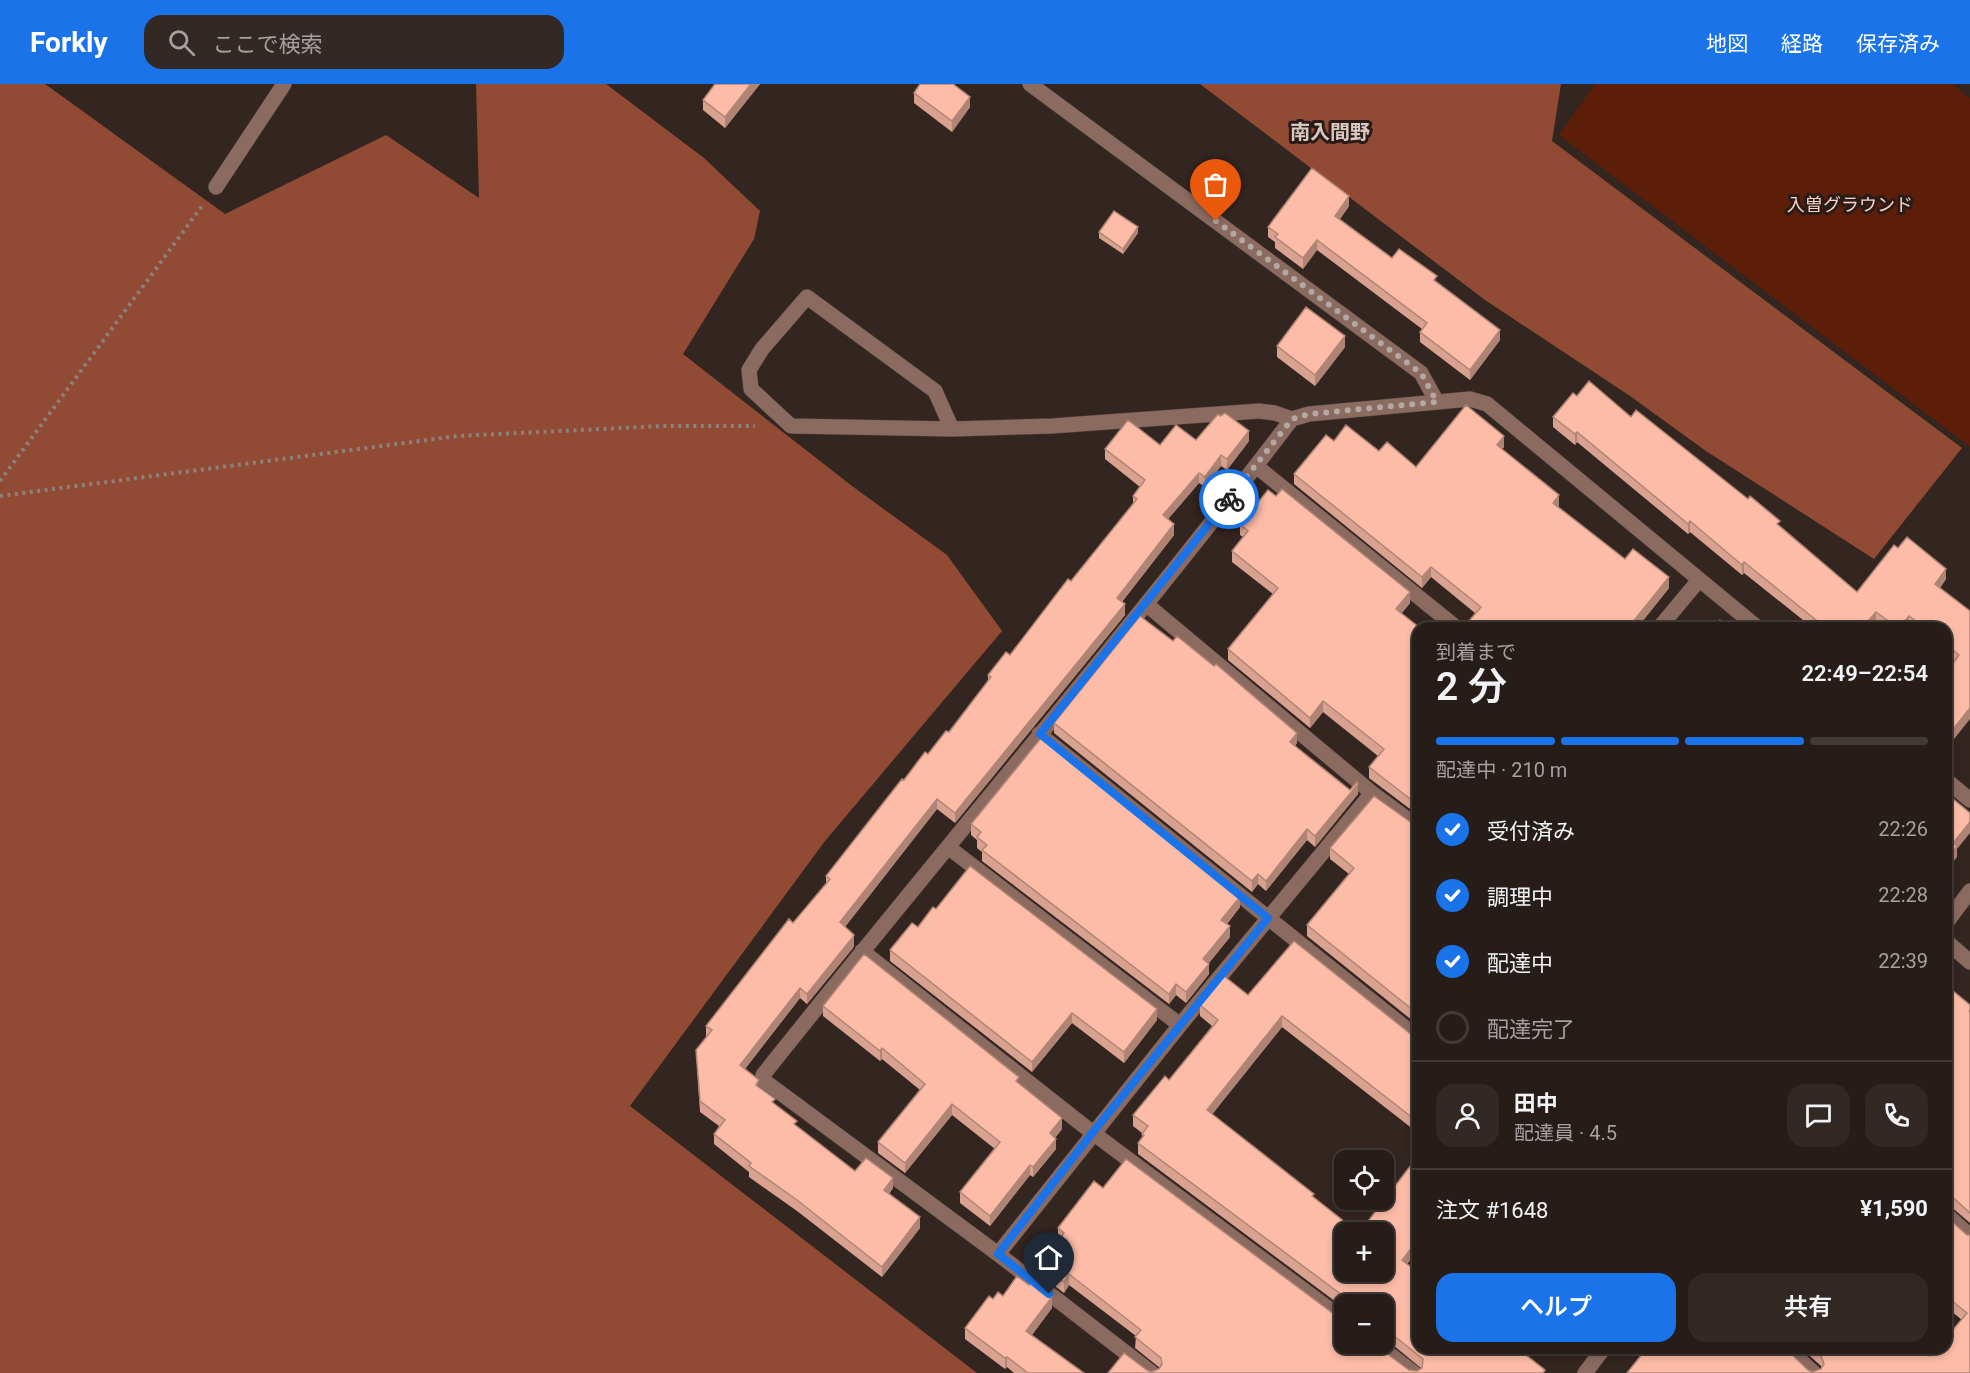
<!DOCTYPE html>
<html lang="ja">
<meta charset="utf-8">
<style>
body{margin:0;font-family:Roboto,"Noto Sans JP",sans-serif;background:#322925;color:#f1f3f6;height:100vh;display:flex;flex-direction:column;font-size:22px;white-space:nowrap}
*{box-sizing:border-box;margin:0}
p{font-size:20px;color:#a4a1a2}
.icon{flex:none;width:33px;height:33px;fill:none;stroke:currentColor;stroke-width:2;stroke-linecap:round;stroke-linejoin:round}
.map{position:relative;flex:1;overflow:hidden}
.sheet{position:absolute;left:1412px;top:538px;width:540px;height:732px;display:flex;flex-direction:column;background:#261c18;border-radius:18px;box-shadow:0 3px 9px #0003,0 0 0 2px #423a37}
.sheet>*{flex:none}
.controls{position:absolute;left:1334px;top:1066px;display:grid;gap:12px}
.controls a{display:grid;place-items:center;width:60px;height:60px;border-radius:12px;background:#261c18;box-shadow:0 3px 9px #0003,0 0 0 2px #423a37;font-size:30px}
.pin{position:absolute;display:grid;place-items:center;width:51px;height:51px;color:#fff;margin:-62px -26px;border-radius:50% 50% 50% 0;rotate:-45deg;box-shadow:0 0 6px #0007}
.pin .icon{rotate:45deg}
.courier{position:absolute;display:grid;place-items:center;width:60px;height:60px;margin:-30px;border:4px solid #1a73e8;border-radius:50%;background:#fff;color:#222;box-shadow:0 2px 8px #0007}
.summary em{font-style:normal;font-weight:600}
.summary div{display:flex;flex-direction:column-reverse}
.summary{display:flex;align-items:center;justify-content:space-between;height:102px;padding:0 24px}
h1{font-size:39px;font-weight:600;line-height:45px}
.bar{display:grid;grid-template-columns:repeat(4,1fr);gap:9px 6px;align-content:center;height:72px;padding:0 24px}
.bar i{height:8px;border-radius:4px;background:#423a37}
.bar .active{background:#1a73e8}
.bar p{grid-column:span 4}
.line{display:flex;align-items:center;gap:15px;padding:0 24px;border-top:2px solid #423a37}
.line div{flex:1}
.round{display:grid;place-items:center;flex:none;width:63px;height:63px;border-radius:18px;background:#322925}
ol{padding:0 24px;list-style:none}
li{display:flex;align-items:center;gap:18px;height:66px}
li p{margin-inline-start:auto}
li .icon{padding:6px;border-radius:50%;background:#1a73e8;color:#fff;stroke-width:4}
li:last-child{color:#a4a1a2}
li i{width:33px;height:33px;border:3px solid #423a37;border-radius:50%}
.action{display:flex;gap:12px;margin-top:auto;padding:12px 24px}
.action a{flex:1;height:69px;border-radius:18px;background:#1a73e8;color:#fff;font-size:24px;font-weight:600;line-height:69px;text-align:center}
.action a+a{background:#322925;color:#f1f3f6}
header{display:flex;align-items:center;gap:36px;box-sizing:border-box;height:84px;padding:0 30px;background:#1a73e8;color:#fff}
header strong{font-size:28px}
nav{display:flex;gap:33px;margin-inline-start:auto;font-size:21px}
.search{width:420px;height:54px;background:#322925;display:flex;align-items:center;gap:15px;box-sizing:border-box;padding:0 21px;border-radius:18px;color:#a4a1a2;font-size:22px}
.map>svg:first-child{display:block}
.green{fill:#5c1e08}
.forest{fill:#914b34}
.lines{fill:none;stroke-linecap:round;stroke-linejoin:round}
.minor-casing{stroke:#4f413c;stroke-width:16}
.path{stroke:#8d817d;stroke-width:4;stroke-dasharray:3 4.5;stroke-linecap:butt}
.minor{stroke:#8b6a60;stroke-width:15}
.wall{fill:#d9a290}
.shaded-wall{fill:#b08475}
.building{fill:#fcbca7;stroke:#b08475;stroke-width:1.5;fill-rule:evenodd}
.done{stroke:#b3a8a4;stroke-width:6;stroke-dasharray:0 10.8}
.route{stroke:#1a73e8;stroke-width:8}
.labels{text-anchor:middle;stroke-width:6;stroke-linejoin:round;paint-order:stroke}
.park-label{font-size:18px;fill:#fcd1c3;stroke:#291b17}
.neighbourhood-label{font-size:20px;font-weight:bold;fill:#dac7c0;stroke:#291b17}
</style>
<header>
<strong>Forkly</strong>
<div class="search"><svg class="icon" aria-label="search" viewBox="0 0 24 24"><circle cx="10" cy="10" r="6"/><path d="M15 15l6 6"/></svg>ここで検索</div>
<nav><a>地図</a><a>経路</a><a>保存済み</a></nav>
</header>
<div class="map">
<svg width="1970" height="1289" viewBox="0 0 1970 1289">
<rect width="100%" height="100%" fill="#332520"/>
<path class="green" d="M 1595,0 L 1952,0 L 1970,14 L 1970,363 L 1559,51 Z"/>
<path class="forest" d="M 0,0 L 45,0 L 225,130 L 386,51 L 479,114 L 476,0 L 606,0 L 704,74 L 760,127 L 754,155 L 683,270 L 852,402 L 947,471 L 1002,547 L 825,757 L 630,1022 L 977,1289 L 0,1289 Z
M 1200,0 L 1561,0 L 1552,57 L 1962,364 L 1874,475 L 1706,367 L 1630,312 L 1485,216 Z"/>
<g class="lines">
<g class="minor-casing">
<path id="minor" d="M 1030,0 L 1421,289 L 1437,318
M 216,103 L 284,0
M 952,345 L 935,307 L 807,213 L 762,265 L 749,286 L 751,305 L 791,342 L 952,345 L 1052,342 L 1259,327 L 1275,329 L 1292,335
M 1256,382 L 1457,544
M 1146,520 L 1372,709 L 1418,743
M 1659,544 L 1699,496
M 1039,650 L 1418,954
M 1946,696 L 1970,716
M 948,763 L 1180,941
M 1946,839 L 1970,807
M 1946,857 L 1970,878
M 862,867 L 1093,1049 L 1344,1236
M 1946,1130 L 1970,1152
M 998,1170 L 1180,941 L 1372,709
M 1376,1260 L 1414,1289
M 1787,1264 L 1814,1289
M 1152,1289 L 998,1170 L 763,996 L 763,991 C 938,771 1121,558 1292,335 L 1309,330 L 1470,315 L 1487,320 L 1758,544
M 1585,1289 L 1604,1264"/>
</g>
<path class="path" d="M 0,397 L 202,122
M 0,412 L 458,352 L 663,342 L 755,342"/>
<use href="#minor" class="minor"/>
</g>
<path class="wall" d="M 715,0 L 760,0 L 725,44 L 703,26 L 703,16 Z
M 914,9 L 970,23 L 952,48 L 914,19 Z
M 1349,122 L 1340,135 L 1392,174 L 1437,198 L 1500,256 L 1470,296 L 1420,258 L 1420,248 L 1422,245 L 1317,166 L 1303,185 L 1275,164 L 1275,158 L 1268,153 L 1268,143 Z
M 1099,148 L 1138,149 L 1123,170 L 1099,154 Z
M 1277,262 L 1345,263 L 1315,302 L 1277,273 Z
M 1577,312 L 1631,333 L 1780,443 L 1857,508 L 1946,495 L 1940,504 L 1970,527 L 1946,665 L 1954,578 L 1946,571 L 1946,544 L 1912,544 L 1909,542 L 1908,544 L 1884,544 L 1876,538 L 1871,544 L 1813,544 L 1744,489 L 1742,491 L 1690,448 L 1688,450 L 1577,358 L 1575,361 L 1553,343 L 1553,333 Z
M 1196,356 L 1249,357 L 1227,386 L 1221,382 L 1205,403 L 1199,399 L 1168,435 L 1174,451 L 1122,518 L 1125,531 L 955,739 L 937,725 L 845,843 L 854,861 L 853,864 L 807,920 L 800,914 L 745,985 L 759,1003 L 797,1043 L 855,1087 L 893,1104 L 889,1110 L 920,1144 L 882,1193 L 797,1127 L 749,1093 L 749,1088 L 714,1060 L 714,1050 L 719,1042 L 700,1028 L 696,966 L 707,953 L 706,952 L 706,942 L 826,800 L 826,792 L 904,696 L 949,648 L 988,598 L 988,591 L 1010,571 L 1071,497 L 1133,420 L 1133,412 L 1140,403 L 1105,375 L 1105,365 L 1160,361 Z
M 1334,357 L 1379,367 L 1416,383 L 1504,363 L 1502,365 L 1559,421 L 1558,423 L 1625,475 L 1669,504 L 1637,544 L 1463,544 L 1475,529 L 1431,493 L 1422,504 L 1294,400 L 1294,390 Z
M 1240,440 L 1410,519 L 1401,530 L 1418,544 L 1418,731 L 1369,694 L 1369,683 L 1378,672 L 1323,628 L 1310,644 L 1228,576 L 1228,565 L 1273,510 L 1232,478 L 1232,467 L 1243,453 L 1240,451 Z
M 1054,639 L 1297,659 L 1295,662 L 1350,706 L 1358,710 L 1315,763 L 1307,756 L 1266,807 L 1258,800 L 1252,808 L 1054,649 Z
M 971,740 L 1240,823 L 1227,840 L 1230,853 L 1209,879 L 1209,890 L 1186,919 L 1176,911 L 1169,920 L 982,777 L 982,768 L 977,764 L 977,756 L 971,751 Z
M 1418,741 L 1418,941 L 1307,852 L 1307,841 L 1349,790 L 1330,775 L 1330,764 Z
M 936,825 L 1157,936 L 1124,979 L 1072,939 L 1032,988 L 890,877 L 890,866 L 918,843 Z
M 1946,901 L 1970,921 L 1970,1139 L 1949,1121 L 1946,1121 Z
M 1248,911 L 1418,952 L 1418,1049 L 1282,943 L 1212,1030 L 1314,1114 L 1359,1149 L 1418,1072 L 1418,1166 L 1407,1180 L 1418,1264 L 1545,1289 L 1108,1289 L 1147,1286 L 1151,1288 L 1160,1284 L 1135,1264 L 1136,1252 L 1069,1201 L 1064,1209 L 1043,1193 L 1043,1182 L 1058,1163 L 1058,1158 L 1059,1156 L 1058,1155 L 1058,1144 L 1103,1104 L 1344,1260 L 1409,1286 L 1417,1287 L 1421,1284 L 1383,1253 L 1383,1221 L 1344,1221 L 1344,1224 L 1138,1070 L 1138,1059 L 1142,1054 L 1142,1049 L 1133,1042 L 1133,1031 L 1169,996 L 1212,942 L 1200,932 L 1200,921 Z
M 823,922 L 1019,1000 L 1062,1045 L 1055,1054 L 1056,1065 L 1033,1093 L 1030,1091 L 990,1142 L 960,1119 L 960,1108 L 995,1065 L 952,1031 L 905,1089 L 878,1069 L 878,1058 L 920,1006 L 882,975 L 880,977 L 823,932 Z
M 1946,1132 L 1967,1151 L 1970,1289 L 1627,1289 L 1646,1266 L 1646,1264 L 1785,1264 L 1808,1286 L 1812,1288 L 1821,1285 L 1821,1282 L 1801,1264 L 1920,1264 L 1929,1272 L 1962,1236 L 1946,1223 Z
M 1003,1212 L 1052,1224 L 1032,1251 L 1084,1289 L 1014,1289 L 1007,1283 L 1005,1285 L 965,1255 L 965,1244 L 993,1215 Z"/>
<path class="shaded-wall" d="M 751,0 L 760,0 L 725,44 L 725,33 Z
M 970,13 L 970,23 L 952,48 L 952,37 Z
M 1349,112 L 1349,122 L 1335,142 L 1335,132 Z
M 1138,143 L 1138,149 L 1123,170 L 1123,165 Z
M 1317,156 L 1317,166 L 1303,185 L 1303,174 Z
M 1500,246 L 1500,256 L 1470,296 L 1470,286 Z
M 1345,252 L 1345,263 L 1315,302 L 1315,291 Z
M 1249,347 L 1249,357 L 1227,386 L 1227,375 Z
M 1577,348 L 1577,358 L 1575,361 L 1575,350 Z
M 1504,352 L 1504,363 L 1497,372 L 1497,361 Z
M 1221,371 L 1221,382 L 1205,403 L 1205,393 Z
M 1199,389 L 1199,399 L 1163,441 L 1163,431 Z
M 1559,411 L 1559,421 L 1553,430 L 1553,419 Z
M 1690,437 L 1690,448 L 1688,450 L 1688,440 Z
M 1174,440 L 1174,451 L 1117,524 L 1117,514 Z
M 1744,478 L 1744,489 L 1742,491 L 1742,481 Z
M 1431,483 L 1431,493 L 1422,504 L 1422,493 Z
M 1946,485 L 1946,495 L 1935,510 L 1935,500 Z
M 1669,493 L 1669,504 L 1637,544 L 1628,544 Z
M 1410,508 L 1410,519 L 1396,536 L 1396,525 Z
M 1125,520 L 1125,531 L 955,739 L 955,729 Z
M 1876,528 L 1876,538 L 1871,544 L 1862,544 Z
M 1909,532 L 1909,542 L 1908,544 L 1899,544 Z
M 1323,617 L 1323,628 L 1310,644 L 1310,634 Z
M 1970,624 L 1970,635 L 1946,665 L 1946,654 Z
M 1297,649 L 1297,659 L 1290,668 L 1290,658 Z
M 1358,700 L 1358,710 L 1315,763 L 1315,752 Z
M 937,715 L 937,725 L 840,849 L 840,838 Z
M 1970,738 L 1970,749 L 1957,765 L 1957,773 L 1946,787 L 1946,776 L 1953,759 Z
M 1307,745 L 1307,756 L 1266,807 L 1266,797 Z
M 1258,790 L 1258,800 L 1252,808 L 1252,797 Z
M 1240,813 L 1240,823 L 1221,846 L 1221,836 Z
M 1230,842 L 1230,853 L 1203,886 L 1203,875 Z
M 854,851 L 854,861 L 853,864 L 807,920 L 807,910 Z
M 1209,880 L 1209,890 L 1186,919 L 1186,908 Z
M 1176,900 L 1176,911 L 1169,920 L 1169,910 Z
M 800,904 L 800,914 L 740,991 L 740,981 Z
M 1157,925 L 1157,936 L 1124,979 L 1124,968 Z
M 1072,929 L 1072,939 L 1032,988 L 1032,978 Z
M 1282,932 L 1282,943 L 1207,1037 L 1207,1026 Z
M 882,964 L 882,975 L 880,977 L 880,967 Z
M 952,1020 L 952,1031 L 905,1089 L 905,1079 Z
M 1062,1034 L 1062,1045 L 1050,1060 L 1050,1049 Z
M 1056,1055 L 1056,1065 L 1033,1093 L 1033,1083 Z
M 1030,1081 L 1030,1091 L 990,1142 L 990,1132 Z
M 893,1094 L 893,1104 L 884,1116 L 884,1106 Z
M 920,1133 L 920,1144 L 882,1193 L 882,1183 Z
M 1418,1156 L 1418,1166 L 1402,1187 L 1402,1176 Z
M 1069,1190 L 1069,1201 L 1064,1209 L 1064,1198 Z
M 1052,1213 L 1052,1224 L 1026,1258 L 1026,1247 Z
M 1007,1273 L 1007,1283 L 1005,1285 L 1005,1274 Z"/>
<path class="building" d="M 715,0 L 751,0 L 725,33 L 703,16 Z
M 920,0 L 953,0 L 970,13 L 952,37 L 914,9 Z
M 1312,84 L 1349,112 L 1335,132 L 1392,174 L 1399,165 L 1437,192 L 1434,196 L 1500,246 L 1470,286 L 1420,248 L 1427,239 L 1317,156 L 1303,174 L 1275,153 L 1278,150 L 1268,143 Z
M 1114,127 L 1138,143 L 1123,165 L 1099,148 Z
M 1306,223 L 1345,252 L 1315,291 L 1277,262 Z
M 1589,297 L 1631,333 L 1636,326 L 1748,415 L 1750,412 L 1780,437 L 1777,440 L 1857,508 L 1894,461 L 1898,464 L 1907,453 L 1946,485 L 1935,500 L 1970,527 L 1970,624 L 1946,654 L 1946,588 L 1959,571 L 1946,560 L 1946,544 L 1926,544 L 1909,532 L 1899,544 L 1898,544 L 1876,528 L 1862,544 L 1826,544 L 1744,478 L 1742,481 L 1690,437 L 1688,440 L 1577,348 L 1575,350 L 1553,333 L 1573,309 L 1577,312 Z
M 1466,321 L 1504,352 L 1497,361 L 1559,411 L 1553,419 L 1625,475 L 1633,465 L 1669,493 L 1628,544 L 1463,544 L 1481,523 L 1431,483 L 1422,493 L 1294,390 L 1326,351 L 1334,357 L 1346,341 L 1379,367 L 1387,358 L 1416,383 Z
M 1225,329 L 1249,347 L 1227,375 L 1221,371 L 1205,393 L 1199,389 L 1163,431 L 1174,440 L 1117,514 L 1125,520 L 955,729 L 937,715 L 840,838 L 854,851 L 853,853 L 807,910 L 800,904 L 740,981 L 759,996 L 756,1001 L 775,1015 L 772,1018 L 797,1037 L 794,1040 L 855,1087 L 866,1074 L 893,1094 L 884,1106 L 920,1133 L 882,1183 L 797,1116 L 749,1082 L 751,1079 L 714,1050 L 725,1036 L 700,1017 L 696,966 L 712,946 L 706,942 L 789,835 L 793,839 L 830,795 L 826,792 L 902,695 L 904,696 L 925,668 L 928,670 L 946,647 L 949,648 L 991,593 L 988,591 L 1006,568 L 1010,571 L 1068,495 L 1071,497 L 1137,415 L 1133,412 L 1145,396 L 1105,365 L 1128,336 L 1160,361 L 1176,341 L 1196,356 L 1218,330 L 1220,332 Z
M 1282,405 L 1410,508 L 1396,525 L 1420,544 L 1418,544 L 1418,721 L 1369,683 L 1384,665 L 1323,617 L 1310,634 L 1228,565 L 1278,504 L 1232,467 L 1248,447 L 1240,440 L 1268,406 L 1276,412 Z
M 1140,532 L 1173,557 L 1177,552 L 1214,582 L 1216,580 L 1297,649 L 1290,658 L 1350,706 L 1357,698 L 1358,700 L 1315,752 L 1307,745 L 1266,797 L 1258,790 L 1252,797 L 1054,639 Z
M 1720,536 L 1731,544 L 1712,544 Z
M 1041,654 L 1240,813 L 1221,836 L 1230,842 L 1203,875 L 1209,880 L 1186,908 L 1176,900 L 1169,910 L 982,766 L 987,761 L 977,753 L 981,748 L 971,740 Z
M 1946,709 L 1970,729 L 1970,738 L 1953,759 L 1957,762 L 1946,776 Z
M 1374,712 L 1416,742 L 1418,741 L 1418,930 L 1307,841 L 1354,784 L 1330,764 Z
M 970,782 L 1157,925 L 1124,968 L 1072,929 L 1032,978 L 890,866 L 912,839 L 918,843 L 933,823 L 936,825 Z
M 1294,857 L 1412,951 L 1418,952 L 1418,1038 L 1282,932 L 1207,1026 L 1314,1110 L 1312,1112 L 1359,1149 L 1418,1072 L 1418,1156 L 1402,1176 L 1418,1188 L 1418,1264 L 1517,1264 L 1545,1286 L 1543,1289 L 1108,1289 L 1124,1269 L 1147,1286 L 1151,1288 L 1159,1285 L 1162,1280 L 1161,1274 L 1135,1253 L 1141,1246 L 1069,1190 L 1064,1198 L 1043,1182 L 1060,1160 L 1058,1158 L 1064,1149 L 1058,1144 L 1094,1097 L 1103,1104 L 1126,1075 L 1338,1233 L 1344,1235 L 1344,1260 L 1374,1260 L 1409,1286 L 1417,1287 L 1422,1284 L 1423,1275 L 1383,1243 L 1383,1221 L 1351,1221 L 1350,1217 L 1138,1059 L 1144,1051 L 1142,1050 L 1148,1042 L 1133,1031 L 1165,992 L 1169,996 L 1218,936 L 1200,921 L 1224,892 L 1248,911 ZM 1344,1149 L 1383,1149 L 1383,1188 L 1344,1188 Z
M 864,870 L 1019,993 L 1016,997 L 1062,1034 L 1050,1049 L 1056,1055 L 1033,1083 L 1030,1081 L 990,1132 L 960,1108 L 1000,1058 L 952,1020 L 905,1079 L 878,1058 L 925,1000 L 882,964 L 880,967 L 823,922 Z
M 1946,901 L 1970,921 L 1970,926 L 1969,927 L 1970,928 L 1970,1129 L 1949,1110 L 1946,1110 Z
M 1946,1132 L 1967,1151 L 1970,1151 L 1970,1289 L 1627,1289 L 1647,1264 L 1785,1264 L 1808,1286 L 1812,1288 L 1821,1285 L 1824,1280 L 1821,1272 L 1813,1264 L 1920,1264 L 1929,1272 L 1936,1264 L 1946,1264 L 1946,1254 L 1967,1229 L 1946,1212 Z
M 1017,1192 L 1029,1201 L 1031,1197 L 1052,1213 L 1026,1247 L 1084,1289 L 1028,1289 L 1007,1273 L 1005,1274 L 965,1244 L 989,1212 L 993,1215 L 998,1208 L 1003,1212 Z"/>
<g class="lines">
<path class="done" d="M 1216,137 L 1421,289 L 1437,318 L 1309,330 L 1292,335 L 1229,415"/>
<path class="route" d="M 1049,1210 L 998,1170 L 1093,1048 L 1268,834 L 1040,650 L 1229,415"/>
</g>
<g class="labels">
<g class="park-label">
<text x="1850" y="127">入曽グラウンド</text>
</g>
<g class="neighbourhood-label">
<text x="1330" y="55">南入間野</text>
</g>
</g>
</svg>
<div class="controls">
<a><svg class="icon" aria-label="locate" viewBox="0 0 24 24"><circle cx="12" cy="12" r="6"/><path d="M12 2v4M12 18v4M2 12h4M18 12h4"/></svg></a>
<a>+</a>
<a>−</a>
</div>
<div class="pin" style="left:1216px;top:137px;background:#ea580c"><svg class="icon" aria-label="bag" viewBox="0 0 24 24"><path d="M5 8h14l-1 12H6zM9 8a3 3 0 0 1 6 0"/></svg></div>
<div class="pin" style="left:1049px;top:1210px;background:#1f2937"><svg class="icon" aria-label="home" viewBox="0 0 24 24"><path d="M3 11l9-7 9 7M6 9v11h12V9"/></svg></div>
<div class="courier" style="left:1229px;top:415px"><svg class="icon" aria-label="bike" viewBox="0 0 24 24"><circle cx="6" cy="16" r="4"/><circle cx="18" cy="16" r="4"/><path d="M6 16l4-8h5l3 8M10 8l3 8H6M13 5h3"/></svg></div>
<section class="sheet">
<div class="summary"><div><h1>2 分</h1><p>到着まで</p></div><em>22:49–22:54</em></div>
<div class="bar"><i class="active"></i><i class="active"></i><i class="active"></i><i></i><p>配達中 · 210 m</p></div>
<ol>
<li><svg class="icon" aria-label="check" viewBox="0 0 24 24"><path d="M5 12l5 5 9-10"/></svg>受付済み<p>22:26</p></li>
<li><svg class="icon" aria-label="check" viewBox="0 0 24 24"><path d="M5 12l5 5 9-10"/></svg>調理中<p>22:28</p></li>
<li><svg class="icon" aria-label="check" viewBox="0 0 24 24"><path d="M5 12l5 5 9-10"/></svg>配達中<p>22:39</p></li>
<li><i></i>配達完了</li>
</ol>
<div class="line" style="height:108px"><a class="round"><svg class="icon" aria-label="person" viewBox="0 0 24 24"><circle cx="12" cy="8" r="4"/><path d="M4 21q1-7 8-7t8 7"/></svg></a><div><b>田中</b><p>配達員 · 4.5</p></div><a class="round"><svg class="icon" aria-label="chat" viewBox="0 0 24 24"><path d="M4 5h16v11H9l-5 4z"/></svg></a><a class="round"><svg class="icon" aria-label="phone" viewBox="0 0 24 24"><path d="M5 4h4l2 5-3 2q2 4 5 5l2-3 5 2v4C11 20 4 13 5 4z"/></svg></a></div>
<div class="line" style="height:78px"><div>注文 #1648</div><b>¥1,590</b></div>
<div class="action"><a>ヘルプ</a><a>共有</a></div>
</section>
</div>
